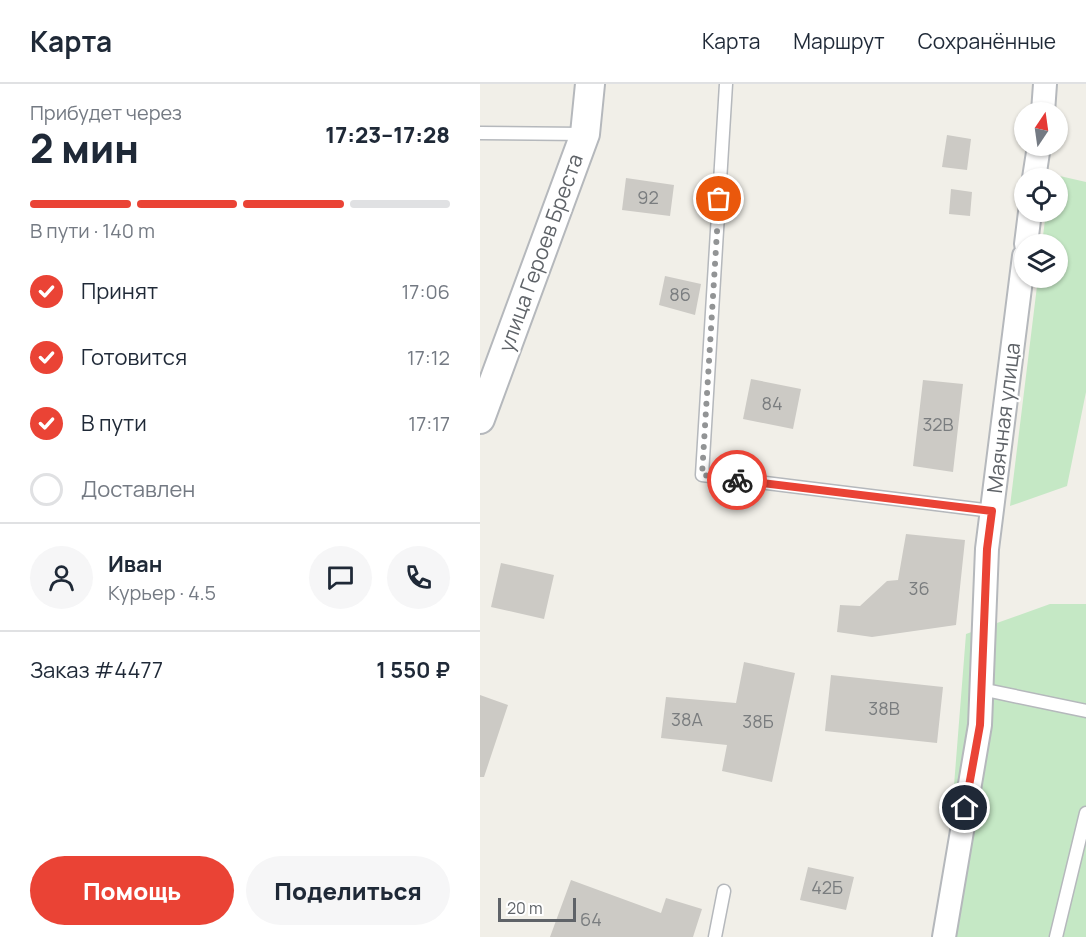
<!DOCTYPE html>
<html lang="ru">
<meta charset="utf-8">
<style>
body{margin:0;font-family:Manrope,sans-serif;background:#f6f6f7;color:#1f2937;height:100vh;display:flex;flex-direction:column;font-size:22px;white-space:nowrap}
*{box-sizing:border-box;margin:0}
p{font-size:20px;color:#747a83}
.icon{flex:none;width:33px;height:33px;fill:none;stroke:currentColor;stroke-width:2;stroke-linecap:round;stroke-linejoin:round}
.map{position:relative;flex:1;overflow:hidden}
.details{display:flex;flex-direction:column;background:#fff;width:480px}
.details>*{flex:none}
.needle{width:39px;rotate:13deg}
.buttons{position:absolute;left:534px;top:18px;display:grid;gap:12px}
.buttons a{display:grid;place-items:center;width:54px;height:54px;border-radius:50%;background:#fff;box-shadow:0 2px 4px #0004;font-size:30px}
.scale{position:absolute;left:18px;bottom:15px;width:78px;box-sizing:border-box;padding-left:6px;border:3px solid #5f6368;border-top:0;font-size:16px;line-height:21px;white-space:nowrap;color:#5f6368;-webkit-text-stroke:4px #fff;paint-order:stroke}
.pin{position:absolute;display:grid;place-items:center;width:51px;height:51px;color:#fff;margin:-26px;border:3px solid #fff;border-radius:50%;box-shadow:0 2px 6px #0007}
.courier{position:absolute;display:grid;place-items:center;width:60px;height:60px;margin:-30px;border:4px solid #ea4335;border-radius:50%;background:#fff;color:#222;box-shadow:0 2px 8px #0007}
.overview em{font-style:normal;font-weight:800}
.overview div{display:flex;flex-direction:column-reverse}
.overview{display:flex;align-items:center;justify-content:space-between;height:102px;padding:0 30px}
h1{font-size:39px;font-weight:800;line-height:45px}
.bar{display:grid;grid-template-columns:repeat(4,1fr);gap:9px 6px;align-content:center;height:72px;padding:0 30px}
.bar i{height:8px;border-radius:4px;background:#e0e1e3}
.bar .active{background:#ea4335}
.bar p{grid-column:span 4}
.line{display:flex;align-items:center;gap:15px;padding:0 30px;border-top:2px solid #e0e1e3}
.line div{flex:1}
.round{display:grid;place-items:center;flex:none;width:63px;height:63px;border-radius:32px;background:#f6f6f7}
ol{padding:0 30px;list-style:none}
li{display:flex;align-items:center;gap:18px;height:66px}
li p{margin-inline-start:auto}
li .icon{padding:6px;border-radius:50%;background:#ea4335;color:#fff;stroke-width:4}
li:last-child{color:#747a83}
li i{width:33px;height:33px;border:3px solid #e0e1e3;border-radius:50%}
.cta{display:flex;gap:12px;margin-top:auto;padding:12px 30px}
.cta a{flex:1;height:69px;border-radius:36px;background:#ea4335;color:#fff;font-size:24px;font-weight:800;line-height:69px;text-align:center}
.cta a+a{background:#f6f6f7;color:#1f2937}
header{display:flex;align-items:center;gap:36px;box-sizing:border-box;height:84px;padding:0 30px;background:#fff;border-bottom:2px solid #e0e1e3}
header strong{font-size:28px}
nav{display:flex;gap:33px;margin-inline-start:auto;font-size:21px}
main{display:flex;flex:1;min-height:0}
.map>svg:first-child{display:block}
.green{fill:#c5e8c5}
.building{fill:#cccac5}
.lines{fill:none;stroke-linecap:round;stroke-linejoin:round}
.service-casing{stroke:#b5b8bc;stroke-width:15}
.minor-casing{stroke:#b5b8bc;stroke-width:26}
.tertiary-casing{stroke:#b5b8bc;stroke-width:32}
.service{stroke:#fff;stroke-width:12}
.minor{stroke:#fff;stroke-width:22}
.tertiary{stroke:#fff;stroke-width:28}
.done{stroke:#929495;stroke-width:6;stroke-dasharray:0 10.8}
.route{stroke:#ea4335;stroke-width:8}
.labels{text-anchor:middle;stroke-width:4.5;stroke-linejoin:round;paint-order:stroke}
.number-label{font-size:18px;fill:#7a7d7f}
.street-label{font-size:21px;fill:#5f6368;stroke:#fff}
</style>
<header>
<strong>Карта</strong>
<nav><a>Карта</a><a>Маршрут</a><a>Сохранённые</a></nav>
</header>
<main>
<section class="details">
<div class="overview"><div><h1>2 мин</h1><p>Прибудет через</p></div><em>17:23–17:28</em></div>
<div class="bar"><i class="active"></i><i class="active"></i><i class="active"></i><i></i><p>В пути · 140 m</p></div>
<ol>
<li><svg class="icon" aria-label="check" viewBox="0 0 24 24"><path d="M5 12l5 5 9-10"/></svg>Принят<p>17:06</p></li>
<li><svg class="icon" aria-label="check" viewBox="0 0 24 24"><path d="M5 12l5 5 9-10"/></svg>Готовится<p>17:12</p></li>
<li><svg class="icon" aria-label="check" viewBox="0 0 24 24"><path d="M5 12l5 5 9-10"/></svg>В пути<p>17:17</p></li>
<li><i></i>Доставлен</li>
</ol>
<div class="line" style="height:108px"><a class="round"><svg class="icon" aria-label="person" viewBox="0 0 24 24"><circle cx="12" cy="8" r="4"/><path d="M4 21q1-7 8-7t8 7"/></svg></a><div><b>Иван</b><p>Курьер · 4.5</p></div><a class="round"><svg class="icon" aria-label="chat" viewBox="0 0 24 24"><path d="M4 5h16v11H9l-5 4z"/></svg></a><a class="round"><svg class="icon" aria-label="phone" viewBox="0 0 24 24"><path d="M5 4h4l2 5-3 2q2 4 5 5l2-3 5 2v4C11 20 4 13 5 4z"/></svg></a></div>
<div class="line" style="height:78px"><div>Заказ #4477</div><b>1 550 ₽</b></div>
<div class="cta"><a>Помощь</a><a>Поделиться</a></div>
</section>
<div class="map">
<svg width="606" height="853" viewBox="0 0 606 853">
<rect width="100%" height="100%" fill="#f1efe8"/>
<path class="green" d="M 571,90 L 606,98 L 606,308 L 587,402 L 530,422 L 558,194 L 578,194 L 578,160 L 562,160 L 566,128 L 578,128 L 578,94 L 570,94 Z
M 570,520 L 606,520 L 606,853 L 462,853 L 486,550 Z"/>
<path class="building" d="M 467,51 L 491,55 L 487,86 L 462,83 Z
M 146,94 L 194,101 L 190,132 L 142,126 Z
M 471,105 L 492,108 L 490,132 L 469,130 Z
M 185,192 L 221,200 L 215,231 L 179,221 Z
M 271,295 L 321,305 L 313,345 L 263,335 Z
M 443,296 L 483,300 L 473,388 L 433,382 Z
M 426,450 L 485,456 L 476,541 L 392,553 L 357,548 L 360,521 L 380,522 L 407,497 L 418,496 Z
M 21,479 L 74,491 L 64,535 L 11,523 Z
M 264,578 L 315,589 L 292,698 L 242,687 L 247,661 L 181,654 L 186,613 L 256,619 Z
M 351,591 L 463,603 L 457,659 L 345,647 Z
M 0,611 L 28,621 L 4,693 L 0,693 Z
M 328,783 L 374,793 L 366,826 L 320,816 Z
M 91,796 L 181,829 L 186,814 L 222,825 L 213,853 L 70,853 Z"/>
<g class="lines">
<g class="service-casing">
<path id="service" d="M 246,0 L 222,391 L 512,427
M 0,49 L 104,50
M 501,605 L 606,627
M 235,853 L 244,807
M 576,853 L 606,729"/>
</g>
<g class="minor-casing">
<path id="minor" d="M 563,28 L 565,0
M 554,94 L 559,62
M 546,160 L 550,128
M 464,853 L 500,641 L 507,465 L 544,172"/>
</g>
<g class="tertiary-casing">
<path id="tertiary" d="M 0,335 L 105,50 L 110,0"/>
</g>
<use href="#service" class="service"/>
<use href="#minor" class="minor"/>
<use href="#tertiary" class="tertiary"/>
</g>
<g class="lines">
<path class="done" d="M 239,115 L 222,391 L 257,396"/>
<path class="route" d="M 257,396 L 512,427 L 507,465 L 500,641 L 485,724"/>
</g>
<g class="labels">
<g class="number-label">
<text x="168" y="120">92</text>
<text x="200" y="217">86</text>
<text x="292" y="326">84</text>
<text x="458" y="347">32В</text>
<text x="439" y="511">36</text>
<text x="404" y="631">38В</text>
<text x="207" y="642">38А</text>
<text x="278" y="644">38Б</text>
<text x="347" y="810">42Б</text>
<text x="111" y="842">64</text>
</g>
<g class="street-label">
<text transform="translate(61 169) rotate(-70)" y="7">улица Героев Бреста</text>
<text transform="translate(524 334) rotate(-83)" y="7">Маячная улица</text>
</g>
</g>
</svg>
<div class="buttons">
<a><svg class="needle" viewBox="-14 -14 28 28"><path d="M0-13l5 13h-10z" fill="#e53935"/><path d="M0 13l5-13h-10z" fill="#747a83"/></svg></a>
<a><svg class="icon" aria-label="locate" viewBox="0 0 24 24"><circle cx="12" cy="12" r="6"/><path d="M12 2v4M12 18v4M2 12h4M18 12h4"/></svg></a>
<a><svg class="icon" aria-label="layers" viewBox="0 0 24 24"><path d="M12 4l9 5-9 5-9-5zM3 14l9 5 9-5"/></svg></a>
</div>
<div class="scale">20 m</div>
<div class="pin" style="left:239px;top:115px;background:#ea580c"><svg class="icon" aria-label="bag" viewBox="0 0 24 24"><path d="M5 8h14l-1 12H6zM9 8a3 3 0 0 1 6 0"/></svg></div>
<div class="pin" style="left:485px;top:724px;background:#1f2937"><svg class="icon" aria-label="home" viewBox="0 0 24 24"><path d="M3 11l9-7 9 7M6 9v11h12V9"/></svg></div>
<div class="courier" style="left:257px;top:396px"><svg class="icon" aria-label="bike" viewBox="0 0 24 24"><circle cx="6" cy="16" r="4"/><circle cx="18" cy="16" r="4"/><path d="M6 16l4-8h5l3 8M10 8l3 8H6M13 5h3"/></svg></div>
</div>
</main>
